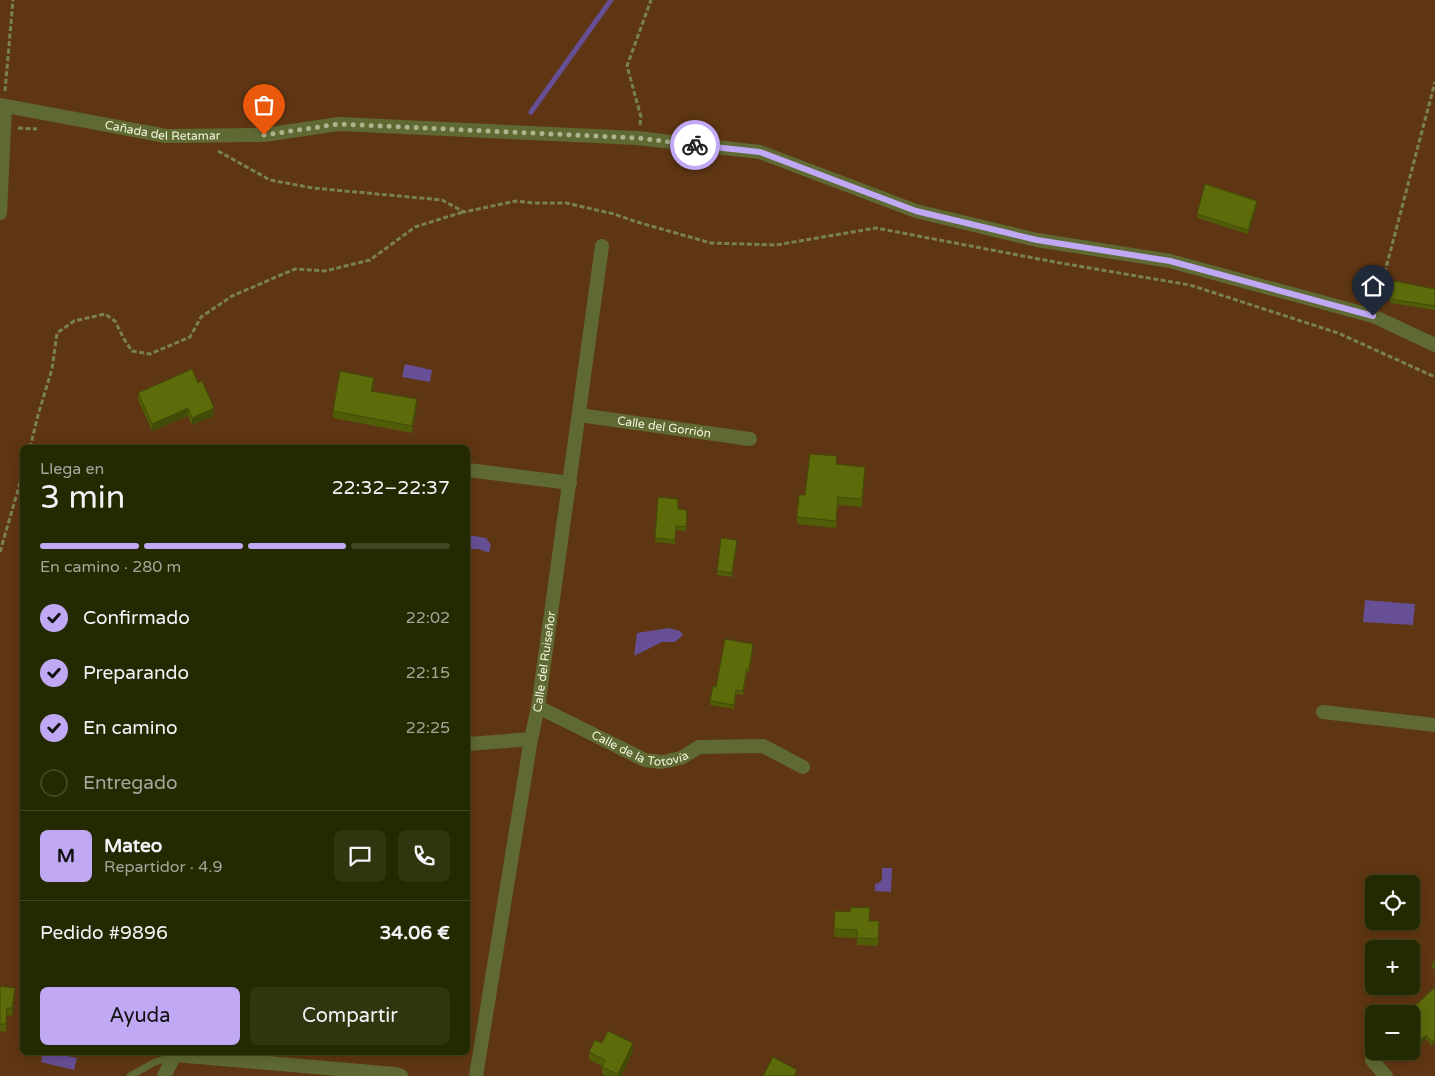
<!DOCTYPE html>
<html lang="es">
<meta charset="utf-8">
<style>
body{margin:0;font-family:"Varela Round",sans-serif;background:#2f350f;color:#f1f3f6;height:100vh;display:flex;flex-direction:column;font-size:19px;white-space:nowrap}
*{box-sizing:border-box;margin:0}
p{font-size:16px;color:#a3a699}
.icon{flex:none;width:28px;height:28px;fill:none;stroke:currentColor;stroke-width:2;stroke-linecap:round;stroke-linejoin:round}
.map{position:relative;flex:1;overflow:hidden}
.details{position:absolute;left:20px;top:445px;width:450px;height:610px;display:flex;flex-direction:column;background:#232900;border-radius:8px;box-shadow:0 2px 12px #0003,0 0 0 1px #404522}
.details>*{flex:none}
.controls{position:absolute;left:1365px;top:875px;display:grid;gap:10px}
.controls a{display:grid;place-items:center;width:55px;height:55px;border-radius:8px;background:#232900;box-shadow:0 2px 12px #0003,0 0 0 1px #404522;font-size:25px}
.pin{position:absolute;display:grid;place-items:center;width:42px;height:42px;color:#fff;margin:-51px -21px;border-radius:50% 50% 50% 0;rotate:-45deg;box-shadow:0 0 5px #0007}
.pin .icon{rotate:45deg}
.courier{position:absolute;display:grid;place-items:center;width:50px;height:50px;margin:-25px;border:4px solid #c0a8f4;border-radius:50%;background:#fff;color:#222;box-shadow:0 1px 6px #0007}
.overview em{font-style:normal;font-weight:600}
.overview div{display:flex;flex-direction:column-reverse}
.overview{display:flex;align-items:center;justify-content:space-between;height:85px;padding:0 20px}
h1{font-size:32px;font-weight:600;line-height:38px}
.bar{display:grid;grid-template-columns:repeat(4,1fr);gap:8px 5px;align-content:center;height:60px;padding:0 20px}
.bar i{height:6px;border-radius:4px;background:#404522}
.bar .active{background:#c0a8f4}
.bar p{grid-column:span 4}
.line{display:flex;align-items:center;gap:12px;padding:0 20px;border-top:1px solid #404522}
.line div{flex:1}
.round{display:grid;place-items:center;flex:none;width:52px;height:52px;border-radius:8px;background:#2f350f}
ol{padding:0 20px;list-style:none}
li{display:flex;align-items:center;gap:15px;height:55px}
li p{margin-inline-start:auto}
li .icon{padding:5px;border-radius:50%;background:#c0a8f4;color:#111;stroke-width:4}
li:last-child{color:#a3a699}
li i{width:28px;height:28px;border:2px solid #404522;border-radius:50%}
.action{display:flex;gap:10px;margin-top:auto;padding:10px 20px}
.action a{flex:1;height:58px;border-radius:8px;background:#c0a8f4;color:#111;font-size:20px;font-weight:600;line-height:58px;text-align:center}
.action a+a{background:#2f350f;color:#f1f3f6}
.map>svg:first-child{display:block}
.green{fill:#5f3613;fill-rule:evenodd}
.water{fill:#674f95}
.lines{fill:none;stroke-linecap:round;stroke-linejoin:round}
.stream{stroke:#674f95;stroke-width:5}
.path{stroke:#798154;stroke-width:3;stroke-dasharray:5 2.5;stroke-linecap:butt}
.lane{stroke:#5f6934;stroke-width:7}
.street{stroke:#5f6934;stroke-width:14}
.wall{fill:#515c09}
.shaded-wall{fill:#424b08}
.building{fill:#5e6b0b;stroke:#424b08}
.done{stroke:#acb38e;stroke-width:5;stroke-dasharray:0 9}
.route{stroke:#c0a8f4;stroke-width:6}
.labels{text-anchor:middle;stroke-width:4.5;stroke-linejoin:round;paint-order:stroke}
.street-label{font-size:12px;fill:#eff6da;stroke:#252c04}
</style>
<div class="map">
<svg width="1435" height="1076" viewBox="0 0 1435 1076">
<rect width="100%" height="100%" fill="#2f3700"/>
<path class="green" d="M 0,0 L 1435,0 L 1435,1076 L 0,1076 ZM 22,448 L 468,448 L 468,1052 L 22,1052 ZM 1374,884 L 1411,884 L 1411,921 L 1374,921 ZM 1374,949 L 1411,949 L 1411,986 L 1374,986 ZM 1374,1014 L 1411,1014 L 1411,1051 L 1374,1051 Z"/>
<path class="water" d="M 405,364 L 432,370 L 430,382 L 402,377 Z
M 468,535 L 486,538 L 491,545 L 489,553 L 479,549 L 468,549 Z
M 1365,600 L 1415,604 L 1413,625 L 1363,622 Z
M 669,628 L 680,631 L 683,635 L 675,642 L 662,642 L 634,656 L 637,633 Z
M 882,868 L 892,868 L 891,892 L 875,891 L 875,884 L 880,882 L 882,879 Z
M 43,1053 L 52,1053 L 77,1058 L 74,1070 L 41,1062 Z"/>
<g class="lines">
<path class="stream" d="M 531,112 L 611,0"/>
<path class="path" d="M 5,91 L 13,0
M 640,125 L 641,117 L 627,66 L 651,0
M 18,128 L 37,129
M 218,151 L 270,180 L 313,188 L 442,200 L 464,212 L 516,201 L 533,203 L 566,203 L 614,214 L 637,222 L 711,243 L 776,245 L 876,228 L 1060,263 L 1190,285 L 1338,333 L 1435,377
M 1377,302 L 1435,82
M 30,448 L 38,415 L 52,369 L 57,333 L 74,321 L 105,314 L 115,321 L 124,339 L 132,351 L 150,354 L 190,337 L 201,317 L 232,296 L 295,269 L 325,271 L 370,260 L 415,227 L 463,212
M 0,552 L 22,476"/>
<path class="lane" d="M 130,1076 L 153,1063 L 173,1056"/>
<g class="street">
<path id="s1" d="M 0,105 L 166,136 L 264,135 L 339,124 L 637,138 L 760,152 L 916,211 L 1037,240 L 1170,261 L 1373,316 L 1435,345"/>
<path d="M 0,213 L 5,107"/>
<path id="s2" d="M 579,415 L 750,439"/>
<path d="M 468,470 L 570,483"/>
<path id="s3" d="M 538,707 L 645,760 L 662,762 L 681,758 L 699,747 L 763,746 L 803,767"/>
<path d="M 1323,712 L 1435,725"/>
<path d="M 468,744 L 531,739"/>
<path d="M 1372,1060 L 1386,1076"/>
<path d="M 164,1076 L 175,1055 L 395,1074 L 401,1076"/>
<path id="s4" d="M 476,1076 L 531,739 L 538,707 L 602,246"/>
</g>
</g>
<path class="wall" d="M 1257,205 L 1248,234 L 1197,218 L 1197,214 Z
M 1435,289 L 1435,310 L 1390,303 L 1390,299 Z
M 198,383 L 214,416 L 192,425 L 188,416 L 152,431 L 138,400 L 138,393 Z
M 374,385 L 373,391 L 417,407 L 412,433 L 333,418 L 333,411 Z
M 837,464 L 865,474 L 862,507 L 838,505 L 836,528 L 797,524 L 797,517 L 805,495 Z
M 678,509 L 687,510 L 686,531 L 676,530 L 675,544 L 655,542 L 655,538 Z
M 737,544 L 732,577 L 717,575 L 717,571 Z
M 753,648 L 749,672 L 747,672 L 743,695 L 736,694 L 734,709 L 710,705 L 710,701 L 716,687 Z
M 835,911 L 870,921 L 879,921 L 878,946 L 857,945 L 857,938 L 834,937 Z
M 1435,960 L 1435,970 L 1432,967 L 1432,964 Z
M 0,986 L 15,995 L 12,1016 L 7,1015 L 6,1032 L 0,1031 Z
M 1435,987 L 1432,1046 L 1426,1039 L 1413,1051 L 1411,1049 L 1411,1019 L 1414,1016 L 1411,1013 L 1411,1010 Z
M 602,1043 L 633,1051 L 621,1076 L 606,1076 L 602,1074 L 602,1066 L 589,1060 L 589,1052 Z"/>
<path class="shaded-wall" d="M 1257,201 L 1257,205 L 1248,234 L 1248,230 Z
M 374,378 L 374,385 L 371,399 L 371,391 Z
M 417,399 L 417,407 L 412,433 L 412,426 Z
M 188,408 L 188,416 L 152,431 L 152,424 Z
M 214,408 L 214,416 L 192,425 L 192,418 Z
M 865,467 L 865,474 L 862,507 L 862,499 Z
M 15,988 L 15,995 L 12,1016 L 12,1008 Z
M 1426,1035 L 1426,1039 L 1413,1051 L 1413,1047 Z
M 1435,1039 L 1435,1043 L 1432,1046 L 1432,1042 Z
M 633,1043 L 633,1051 L 621,1076 L 618,1076 L 618,1074 Z"/>
<path class="building" d="M 1205,184 L 1257,201 L 1248,230 L 1197,214 Z
M 1394,281 L 1435,289 L 1435,306 L 1390,299 Z
M 192,369 L 198,383 L 202,381 L 214,408 L 192,418 L 188,408 L 152,424 L 138,393 Z
M 340,371 L 374,378 L 371,391 L 417,399 L 412,426 L 333,411 Z
M 810,454 L 837,456 L 836,464 L 865,467 L 862,499 L 838,497 L 836,521 L 797,517 L 799,495 L 805,495 Z
M 658,497 L 678,499 L 678,509 L 687,510 L 686,527 L 676,526 L 675,540 L 655,538 Z
M 721,538 L 737,540 L 732,573 L 717,571 Z
M 725,639 L 753,644 L 749,669 L 747,668 L 743,691 L 736,690 L 734,705 L 710,701 L 713,686 L 716,687 Z
M 851,907 L 870,908 L 869,921 L 879,921 L 878,939 L 857,938 L 857,930 L 834,929 L 835,911 L 850,912 Z
M 1435,960 L 1435,966 L 1432,964 Z
M 0,986 L 15,988 L 12,1008 L 7,1008 L 6,1024 L 0,1024 Z
M 1435,987 L 1435,1039 L 1432,1042 L 1426,1035 L 1413,1047 L 1411,1046 L 1411,1019 L 1416,1014 L 1411,1010 Z
M 608,1031 L 633,1043 L 618,1074 L 602,1067 L 605,1060 L 589,1052 L 595,1040 L 602,1043 Z
M 773,1057 L 797,1070 L 794,1076 L 763,1076 Z"/>
<g class="lines">
<path class="done" d="M 264,135 L 339,124 L 638,138 L 695,145"/>
<path class="route" d="M 695,145 L 760,152 L 916,211 L 1037,240 L 1170,261 L 1373,316"/>
</g>
<g class="labels">
<g class="street-label">
<text dy="4" stroke="none"><textPath href="#s1" startOffset="165">Cañada del Retamar</textPath></text>
<text dy="4" stroke="none"><textPath href="#s2" startOffset="86">Calle del Gorrión</textPath></text>
<text dy="4" stroke="none"><textPath href="#s4" startOffset="420">Calle del Ruiseñor</textPath></text>
<text dy="4" stroke="none"><textPath href="#s3" startOffset="112">Calle de la Totovía</textPath></text>
</g>
</g>
</svg>
<div class="controls">
<a><svg class="icon" aria-label="locate" viewBox="0 0 24 24"><circle cx="12" cy="12" r="6"/><path d="M12 2v4M12 18v4M2 12h4M18 12h4"/></svg></a>
<a>+</a>
<a>−</a>
</div>
<div class="pin" style="left:264px;top:135px;background:#ea580c"><svg class="icon" aria-label="bag" viewBox="0 0 24 24"><path d="M5 8h14l-1 12H6zM9 8a3 3 0 0 1 6 0"/></svg></div>
<div class="pin" style="left:1373px;top:316px;background:#1f2937"><svg class="icon" aria-label="home" viewBox="0 0 24 24"><path d="M3 11l9-7 9 7M6 9v11h12V9"/></svg></div>
<div class="courier" style="left:695px;top:145px"><svg class="icon" aria-label="bike" viewBox="0 0 24 24"><circle cx="6" cy="16" r="4"/><circle cx="18" cy="16" r="4"/><path d="M6 16l4-8h5l3 8M10 8l3 8H6M13 5h3"/></svg></div>
<section class="details">
<div class="overview"><div><h1>3 min</h1><p>Llega en</p></div><em>22:32–22:37</em></div>
<div class="bar"><i class="active"></i><i class="active"></i><i class="active"></i><i></i><p>En camino · 280 m</p></div>
<ol>
<li><svg class="icon" aria-label="check" viewBox="0 0 24 24"><path d="M5 12l5 5 9-10"/></svg>Confirmado<p>22:02</p></li>
<li><svg class="icon" aria-label="check" viewBox="0 0 24 24"><path d="M5 12l5 5 9-10"/></svg>Preparando<p>22:15</p></li>
<li><svg class="icon" aria-label="check" viewBox="0 0 24 24"><path d="M5 12l5 5 9-10"/></svg>En camino<p>22:25</p></li>
<li><i></i>Entregado</li>
</ol>
<div class="line" style="height:90px"><b class="round" style="background:#c0a8f4;color:#111">M</b><div><b>Mateo</b><p>Repartidor · 4.9</p></div><a class="round"><svg class="icon" aria-label="chat" viewBox="0 0 24 24"><path d="M4 5h16v11H9l-5 4z"/></svg></a><a class="round"><svg class="icon" aria-label="phone" viewBox="0 0 24 24"><path d="M5 4h4l2 5-3 2q2 4 5 5l2-3 5 2v4C11 20 4 13 5 4z"/></svg></a></div>
<div class="line" style="height:65px"><div>Pedido #9896</div><b>34.06 €</b></div>
<div class="action"><a>Ayuda</a><a>Compartir</a></div>
</section>
</div>
